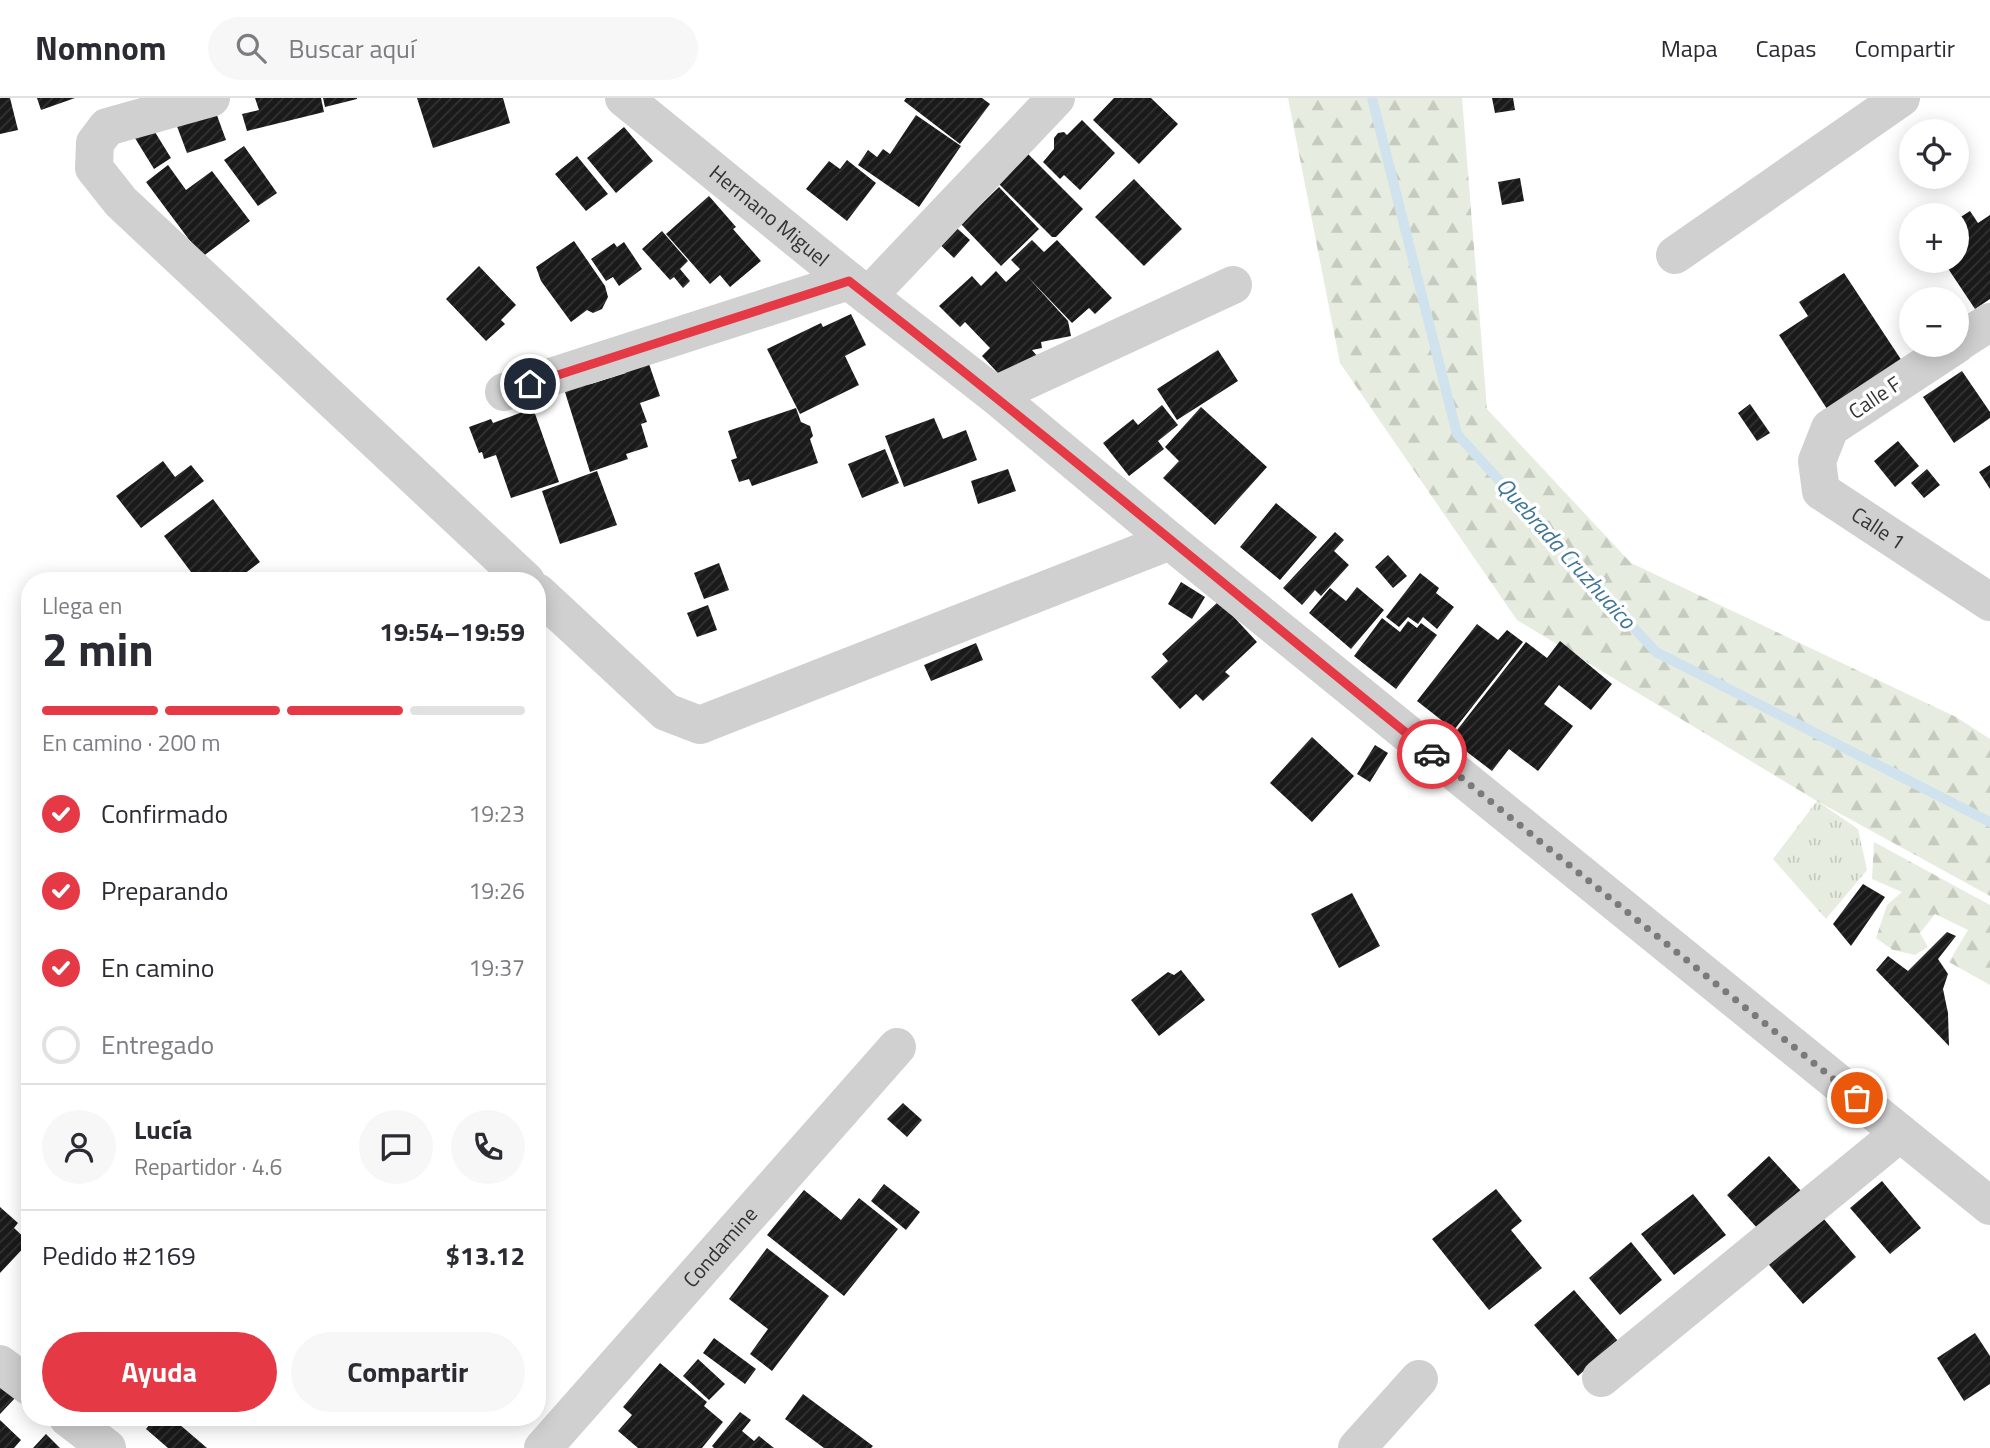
<!DOCTYPE html>
<html lang="es">
<meta charset="utf-8">
<style>
body{margin:0;font-family:"Titillium Web",sans-serif;background:#f7f7f7;color:#2b2b33;height:100vh;display:flex;flex-direction:column;font-size:26px;white-space:nowrap}
*{box-sizing:border-box;margin:0}
p{font-size:23px;color:#7c7c81}
.icon{flex:none;width:38px;height:38px;fill:none;stroke:currentColor;stroke-width:2;stroke-linecap:round;stroke-linejoin:round}
.map{position:relative;flex:1;overflow:hidden}
.panel{position:absolute;left:21px;top:474px;width:525px;height:854px;display:flex;flex-direction:column;background:#fff;border-radius:28px;box-shadow:0 4px 18px #0003}
.panel>*{flex:none}
.buttons{position:absolute;left:1899px;top:21px;display:grid;gap:14px}
.buttons a{display:grid;place-items:center;width:70px;height:70px;border-radius:50%;background:#fff;box-shadow:0 4px 18px #0003;font-size:35px}
.pin{position:absolute;display:grid;place-items:center;width:60px;height:60px;color:#fff;margin:-30px;border:4px solid #fff;border-radius:50%;box-shadow:0 2px 7px #0007}
.courier{position:absolute;display:grid;place-items:center;width:70px;height:70px;margin:-35px;border:5px solid #e63946;border-radius:50%;background:#fff;color:#222;box-shadow:0 2px 9px #0007}
.head em{font-style:normal;font-weight:700}
.head div{display:flex;flex-direction:column-reverse}
.head{display:flex;align-items:center;justify-content:space-between;height:119px;padding:0 21px}
h1{font-size:46px;font-weight:700;line-height:52px}
.bar{display:grid;grid-template-columns:repeat(4,1fr);gap:10px 7px;align-content:center;height:84px;padding:0 21px}
.bar i{height:9px;border-radius:5px;background:#e1e1e2}
.bar .current{background:#e63946}
.bar p{grid-column:span 4}
.line{display:flex;align-items:center;gap:18px;padding:0 21px;border-top:2px solid #e1e1e2}
.line div{flex:1}
.round{display:grid;place-items:center;flex:none;width:74px;height:74px;border-radius:37px;background:#f7f7f7}
ol{padding:0 21px;list-style:none}
li{display:flex;align-items:center;gap:21px;height:77px}
li p{margin-inline-start:auto}
li .icon{padding:7px;border-radius:50%;background:#e63946;color:#fff;stroke-width:4}
li:last-child{color:#7c7c81}
li i{width:38px;height:38px;border:4px solid #e1e1e2;border-radius:50%}
.cta{display:flex;gap:14px;margin-top:auto;padding:14px 21px}
.cta a{flex:1;height:80px;border-radius:42px;background:#e63946;color:#fff;font-size:28px;font-weight:700;line-height:80px;text-align:center}
.cta a+a{background:#f7f7f7;color:#2b2b33}
header{display:flex;align-items:center;gap:42px;box-sizing:border-box;height:98px;padding:0 35px;background:#fff;border-bottom:2px solid #e1e1e2}
header strong{font-size:33px}
nav{display:flex;gap:38px;margin-inline-start:auto;font-size:24px}
.search{width:490px;height:63px;background:#f7f7f7;display:flex;align-items:center;gap:18px;box-sizing:border-box;padding:0 24px;border-radius:38px;color:#7c7c81;font-size:26px}
.map>svg:first-child{display:block}
.grass{fill:url(#grass-tufts)}
.forest{fill:url(#forest-firs)}
.lines{fill:none;stroke-linecap:round;stroke-linejoin:round}
.stream{stroke:#cfe2ee;stroke-width:10}
.building{fill:url(#building-hatch)}
.minor{stroke:#d0d0d0;stroke-width:38}
.done{stroke:#7a7a7a;stroke-width:7;stroke-dasharray:0 12.6}
.route{stroke:#e63946;stroke-width:9}
.labels{text-anchor:middle;stroke-width:7;stroke-linejoin:round;paint-order:stroke}
.street-label{font-size:21px;fill:#333;stroke:#fff}
.water-label{font-size:23px;font-style:italic;fill:#3f7597;stroke:#fff}
</style>
<header>
<strong>Nomnom</strong>
<div class="search"><svg class="icon" aria-label="search" viewBox="0 0 24 24"><circle cx="10" cy="10" r="6"/><path d="M15 15l6 6"/></svg>Buscar aquí</div>
<nav><a>Mapa</a><a>Capas</a><a>Compartir</a></nav>
</header>
<div class="map">
<svg width="1990" height="1350" viewBox="0 0 1990 1350">
<defs>
<pattern id="grass-tufts" width="24" height="20" patternUnits="userSpaceOnUse" patternTransform="scale(1.75)"><rect width="24" height="20" fill="#e6ecdf"/><path d="M3 7l-1-3M5 7V3M7 7l1-3M15 17l-1-3M17 17v-4M19 17l1-3" fill="none" stroke="#c6cbc0"/></pattern>
<pattern id="forest-firs" width="22" height="20" patternUnits="userSpaceOnUse" patternTransform="scale(1.75)"><rect width="22" height="20" fill="#e6ecdf"/><path d="M5 1l3.5 6h-7zM16 11l3.5 6h-7z" fill="#c6cbc0"/></pattern>
<pattern id="building-hatch" width="6" height="6" patternUnits="userSpaceOnUse" patternTransform="scale(1.75)"><rect width="6" height="6" fill="#1a1a1a"/><path d="M-1 1l2-2M0 6l6-6M5 7l2-2" fill="none" stroke="#333"/></pattern>
</defs>
<rect width="100%" height="100%" fill="#fff"/>
<path class="grass" d="M 1817,703 L 1858,731 L 1867,772 L 1826,821 L 1773,761 Z"/>
<path class="forest" d="M 1288,0 L 1462,0 L 1487,311 L 1631,465 L 1956,619 L 1990,641 L 1990,798 L 1817,703 L 1517,522 L 1340,265 Z
M 1874,744 L 1990,807 L 1990,887 L 1949,864 L 1968,832 L 1935,816 L 1920,835 L 1928,849 L 1915,857 L 1893,852 L 1876,840 L 1887,807 L 1902,794 L 1872,781 Z"/>
<g class="lines">
<path class="stream" d="M 1372,0 L 1457,336 L 1656,554 L 1990,724"/>
</g>
<path class="building" d="M 0,0 L 10,0 L 18,32 L 0,36 Z
M 37,0 L 75,0 L 41,12 Z
M 255,0 L 321,0 L 324,14 L 247,33 L 242,16 L 259,12 Z
M 323,0 L 357,0 L 357,1 L 325,9 Z
M 417,0 L 503,0 L 510,25 L 433,50 Z
M 906,0 L 982,0 L 990,6 L 960,46 L 904,3 Z
M 1114,0 L 1151,0 L 1178,26 L 1139,66 L 1093,22 Z
M 1492,0 L 1513,0 L 1515,12 L 1495,15 Z
M 211,1 L 226,42 L 187,55 L 172,15 Z
M 916,17 L 961,48 L 919,109 L 858,67 L 868,52 L 877,59 L 883,51 L 890,56 Z
M 1082,22 L 1115,55 L 1080,92 L 1064,77 L 1060,81 L 1043,64 L 1054,51 L 1054,40 L 1058,35 L 1064,34 L 1067,37 Z
M 150,26 L 171,60 L 154,71 L 130,32 Z
M 624,29 L 653,63 L 616,95 L 587,60 Z
M 1019,47 L 1083,111 L 1056,139 L 1052,139 L 998,85 Z
M 244,48 L 277,95 L 258,108 L 224,62 Z
M 577,58 L 608,96 L 586,113 L 555,76 Z
M 847,62 L 876,85 L 847,123 L 806,91 L 829,63 L 840,71 Z
M 168,67 L 186,92 L 212,73 L 250,123 L 202,159 L 146,84 Z
M 1520,80 L 1524,103 L 1502,107 L 1498,84 Z
M 1134,81 L 1182,131 L 1144,168 L 1095,119 Z
M 999,89 L 1039,131 L 1001,168 L 961,126 Z
M 709,98 L 736,129 L 733,131 L 761,163 L 730,189 L 720,177 L 710,186 L 666,136 Z
M 1970,113 L 1978,125 L 1990,117 L 1990,201 L 1975,211 L 1943,163 L 1956,163 L 1956,122 Z
M 949,123 L 970,142 L 954,160 L 933,140 Z
M 662,133 L 688,163 L 680,171 L 690,183 L 683,190 L 674,179 L 670,182 L 642,151 Z
M 1032,142 L 1044,154 L 1057,142 L 1112,200 L 1095,216 L 1089,210 L 1072,225 L 1026,177 L 1068,223 L 1071,238 L 1041,244 L 1042,250 L 1032,252 L 1039,260 L 1010,288 L 982,258 L 990,250 L 965,224 L 960,229 L 939,208 L 972,178 L 981,188 L 996,173 L 1006,184 L 1020,171 L 1011,162 Z
M 574,143 L 605,188 L 608,199 L 602,211 L 593,215 L 587,212 L 571,224 L 541,183 L 536,169 Z
M 624,144 L 642,171 L 619,188 L 613,179 L 606,183 L 591,161 L 614,145 L 617,149 Z
M 479,168 L 516,207 L 501,222 L 505,226 L 486,243 L 446,201 Z
M 1844,175 L 1904,266 L 1829,314 L 1779,237 L 1808,218 L 1799,204 Z
M 851,216 L 866,247 L 845,258 L 859,287 L 800,316 L 767,251 L 821,225 L 823,229 Z
M 1218,252 L 1238,283 L 1177,322 L 1157,291 Z
M 648,263 L 660,298 L 640,305 L 647,324 L 641,326 L 648,349 L 626,356 L 628,361 L 590,374 L 564,291 L 591,286 L 626,275 L 624,270 Z
M 1962,273 L 1990,314 L 1990,320 L 1954,345 L 1923,299 Z
M 1750,306 L 1770,335 L 1757,343 L 1738,315 Z
M 1162,307 L 1178,327 L 1158,343 L 1164,351 L 1129,378 L 1103,345 L 1133,321 L 1138,327 Z
M 1201,309 L 1267,369 L 1215,427 L 1163,380 L 1179,363 L 1165,349 Z
M 533,310 L 559,384 L 511,400 L 496,357 L 484,361 L 482,354 L 479,355 L 469,329 L 491,321 L 493,325 Z
M 796,310 L 801,324 L 810,328 L 813,338 L 810,341 L 818,365 L 752,388 L 749,381 L 739,384 L 731,362 L 737,360 L 728,333 Z
M 934,320 L 943,341 L 966,332 L 977,362 L 904,389 L 885,338 Z
M 1898,343 L 1919,368 L 1895,389 L 1874,363 Z
M 885,351 L 899,385 L 862,400 L 848,366 Z
M 163,363 L 175,379 L 191,367 L 204,383 L 141,430 L 116,398 Z
M 1990,367 L 1990,391 L 1979,374 Z
M 1008,371 L 1016,393 L 978,406 L 971,383 Z
M 1927,371 L 1940,387 L 1924,400 L 1911,385 Z
M 597,373 L 617,427 L 560,446 L 542,393 Z
M 213,401 L 260,464 L 235,483 L 180,483 L 191,474 L 164,438 Z
M 1276,405 L 1317,439 L 1280,482 L 1240,449 Z
M 1335,434 L 1344,442 L 1334,453 L 1349,467 L 1321,498 L 1315,492 L 1302,507 L 1283,490 Z
M 1388,457 L 1407,478 L 1393,490 L 1375,469 Z
M 719,465 L 729,492 L 704,501 L 694,475 Z
M 1420,475 L 1439,490 L 1436,495 L 1454,509 L 1437,531 L 1423,519 L 1418,526 L 1408,519 L 1399,529 L 1386,519 Z
M 1181,484 L 1205,499 L 1192,521 L 1168,506 Z
M 1357,489 L 1384,512 L 1351,551 L 1309,515 L 1330,490 L 1346,503 Z
M 1219,503 L 1257,544 L 1225,574 L 1230,578 L 1203,603 L 1196,596 L 1180,611 L 1151,579 L 1168,563 L 1162,556 Z
M 708,507 L 717,532 L 697,539 L 687,515 Z
M 1382,520 L 1400,534 L 1408,523 L 1417,530 L 1421,525 L 1437,537 L 1396,591 L 1354,558 Z
M 1477,526 L 1498,542 L 1507,532 L 1523,544 L 1454,632 L 1417,603 Z
M 1560,543 L 1612,586 L 1591,612 L 1559,587 L 1544,606 L 1573,628 L 1538,673 L 1509,651 L 1492,673 L 1450,641 L 1526,544 L 1547,560 Z
M 976,545 L 983,562 L 931,583 L 924,567 Z
M 1312,639 L 1354,678 L 1312,724 L 1270,685 Z
M 1375,647 L 1388,655 L 1370,684 L 1357,676 Z
M 1863,786 L 1885,799 L 1851,848 L 1833,826 Z
M 1352,795 L 1380,848 L 1339,870 L 1311,816 Z
M 1947,834 L 1956,838 L 1938,861 L 1948,876 L 1943,891 L 1948,915 L 1949,948 L 1876,872 L 1888,858 L 1908,873 Z
M 1181,872 L 1205,902 L 1159,938 L 1131,902 L 1168,874 L 1174,877 Z
M 903,1005 L 922,1022 L 907,1039 L 887,1021 Z
M 1769,1058 L 1802,1094 L 1759,1132 L 1727,1097 Z
M 1882,1083 L 1921,1130 L 1890,1156 L 1850,1110 Z
M 884,1086 L 920,1114 L 906,1132 L 871,1103 Z
M 1496,1091 L 1522,1123 L 1511,1132 L 1542,1170 L 1489,1212 L 1432,1141 Z
M 804,1092 L 841,1122 L 859,1100 L 898,1131 L 844,1198 L 767,1137 Z
M 1693,1096 L 1726,1137 L 1674,1177 L 1641,1136 Z
M 0,1109 L 18,1125 L 14,1130 L 29,1144 L 0,1175 Z
M 1818,1114 L 1856,1159 L 1803,1206 L 1764,1161 Z
M 1631,1144 L 1662,1182 L 1620,1217 L 1589,1180 Z
M 767,1150 L 829,1198 L 772,1273 L 750,1256 L 768,1231 L 729,1201 Z
M 1574,1192 L 1618,1243 L 1578,1278 L 1534,1227 Z
M 1975,1235 L 1990,1258 L 1990,1286 L 1964,1303 L 1937,1260 Z
M 714,1240 L 756,1271 L 745,1286 L 703,1255 Z
M 698,1261 L 725,1286 L 709,1302 L 683,1278 Z
M 660,1265 L 707,1304 L 704,1308 L 723,1324 L 702,1350 L 638,1350 L 618,1333 L 632,1317 L 623,1309 Z
M 0,1288 L 16,1299 L 0,1316 Z
M 803,1296 L 873,1348 L 871,1350 L 824,1350 L 785,1321 Z
M 740,1314 L 751,1322 L 742,1333 L 754,1343 L 759,1338 L 774,1350 L 714,1350 L 712,1348 Z
M 155,1320 L 172,1320 L 207,1350 L 168,1350 L 146,1331 Z
M 0,1322 L 21,1342 L 14,1350 L 0,1350 Z
M 46,1336 L 60,1350 L 33,1350 Z"/>
<g class="lines">
<g class="minor">
<path d="M 211,0 L 107,29 L 95,45 L 94,70 L 121,104 L 526,483"/>
<path id="s1" d="M 624,0 L 849,183 L 995,297 L 1170,443 L 1990,1108"/>
<path d="M 1675,157 L 1901,0"/>
<path d="M 868,198 L 1056,0"/>
<path d="M 1956,246 L 1990,224"/>
<path id="s2" d="M 1956,247 L 1830,330 L 1817,363 L 1821,393 L 1990,504"/>
<path d="M 504,294 L 849,183"/>
<path d="M 995,297 L 1233,187"/>
<path d="M 537,494 L 666,614 L 700,627 L 1170,443"/>
<path d="M 0,1266 L 30,1289"/>
<path d="M 1601,1280 L 1900,1035"/>
<path d="M 68,1320 L 107,1350"/>
<path id="s3" d="M 543,1350 L 897,949"/>
<path d="M 1357,1350 L 1419,1281"/>
</g>
</g>
<g class="lines">
<path class="done" d="M 1432,656 L 1857,1000"/>
<path class="route" d="M 530,286 L 849,183 C 1046,337 1238,498 1432,656"/>
</g>
<g class="labels">
<g class="street-label">
<text dy="7" stroke="none"><textPath href="#s1" startOffset="187">Hermano Miguel</textPath></text>
<text transform="translate(1875 300) rotate(-34)" y="7">Calle F</text>
<text dy="7" stroke="none"><textPath href="#s2" startOffset="285">Calle 1</textPath></text>
<text dy="7" stroke="none"><textPath href="#s3" startOffset="268">Condamine</textPath></text>
</g>
<g class="water-label">
<text transform="translate(1566 455) rotate(48)" y="8">Quebrada Cruzhuaico</text>
</g>
</g>
</svg>
<div class="buttons">
<a><svg class="icon" aria-label="locate" viewBox="0 0 24 24"><circle cx="12" cy="12" r="6"/><path d="M12 2v4M12 18v4M2 12h4M18 12h4"/></svg></a>
<a>+</a>
<a>−</a>
</div>
<div class="pin" style="left:1857px;top:1000px;background:#ea580c"><svg class="icon" aria-label="bag" viewBox="0 0 24 24"><path d="M5 8h14l-1 12H6zM9 8a3 3 0 0 1 6 0"/></svg></div>
<div class="pin" style="left:530px;top:286px;background:#1f2937"><svg class="icon" aria-label="home" viewBox="0 0 24 24"><path d="M3 11l9-7 9 7M6 9v11h12V9"/></svg></div>
<div class="courier" style="left:1432px;top:656px"><svg class="icon" aria-label="car" viewBox="0 0 24 24"><path d="M5 17H2v-5l4-1 3-4h7l3 4 3 1v5h-3M9 17h6M6 11h13"/><circle cx="7" cy="17" r="2"/><circle cx="17" cy="17" r="2"/></svg></div>
<section class="panel">
<div class="head"><div><h1>2 min</h1><p>Llega en</p></div><em>19:54–19:59</em></div>
<div class="bar"><i class="current"></i><i class="current"></i><i class="current"></i><i></i><p>En camino · 200 m</p></div>
<ol>
<li><svg class="icon" aria-label="check" viewBox="0 0 24 24"><path d="M5 12l5 5 9-10"/></svg>Confirmado<p>19:23</p></li>
<li><svg class="icon" aria-label="check" viewBox="0 0 24 24"><path d="M5 12l5 5 9-10"/></svg>Preparando<p>19:26</p></li>
<li><svg class="icon" aria-label="check" viewBox="0 0 24 24"><path d="M5 12l5 5 9-10"/></svg>En camino<p>19:37</p></li>
<li><i></i>Entregado</li>
</ol>
<div class="line" style="height:126px"><a class="round"><svg class="icon" aria-label="person" viewBox="0 0 24 24"><circle cx="12" cy="8" r="4"/><path d="M4 21q1-7 8-7t8 7"/></svg></a><div><b>Lucía</b><p>Repartidor · 4.6</p></div><a class="round"><svg class="icon" aria-label="chat" viewBox="0 0 24 24"><path d="M4 5h16v11H9l-5 4z"/></svg></a><a class="round"><svg class="icon" aria-label="phone" viewBox="0 0 24 24"><path d="M5 4h4l2 5-3 2q2 4 5 5l2-3 5 2v4C11 20 4 13 5 4z"/></svg></a></div>
<div class="line" style="height:91px"><div>Pedido #2169</div><b>$13.12</b></div>
<div class="cta"><a>Ayuda</a><a>Compartir</a></div>
</section>
</div>
